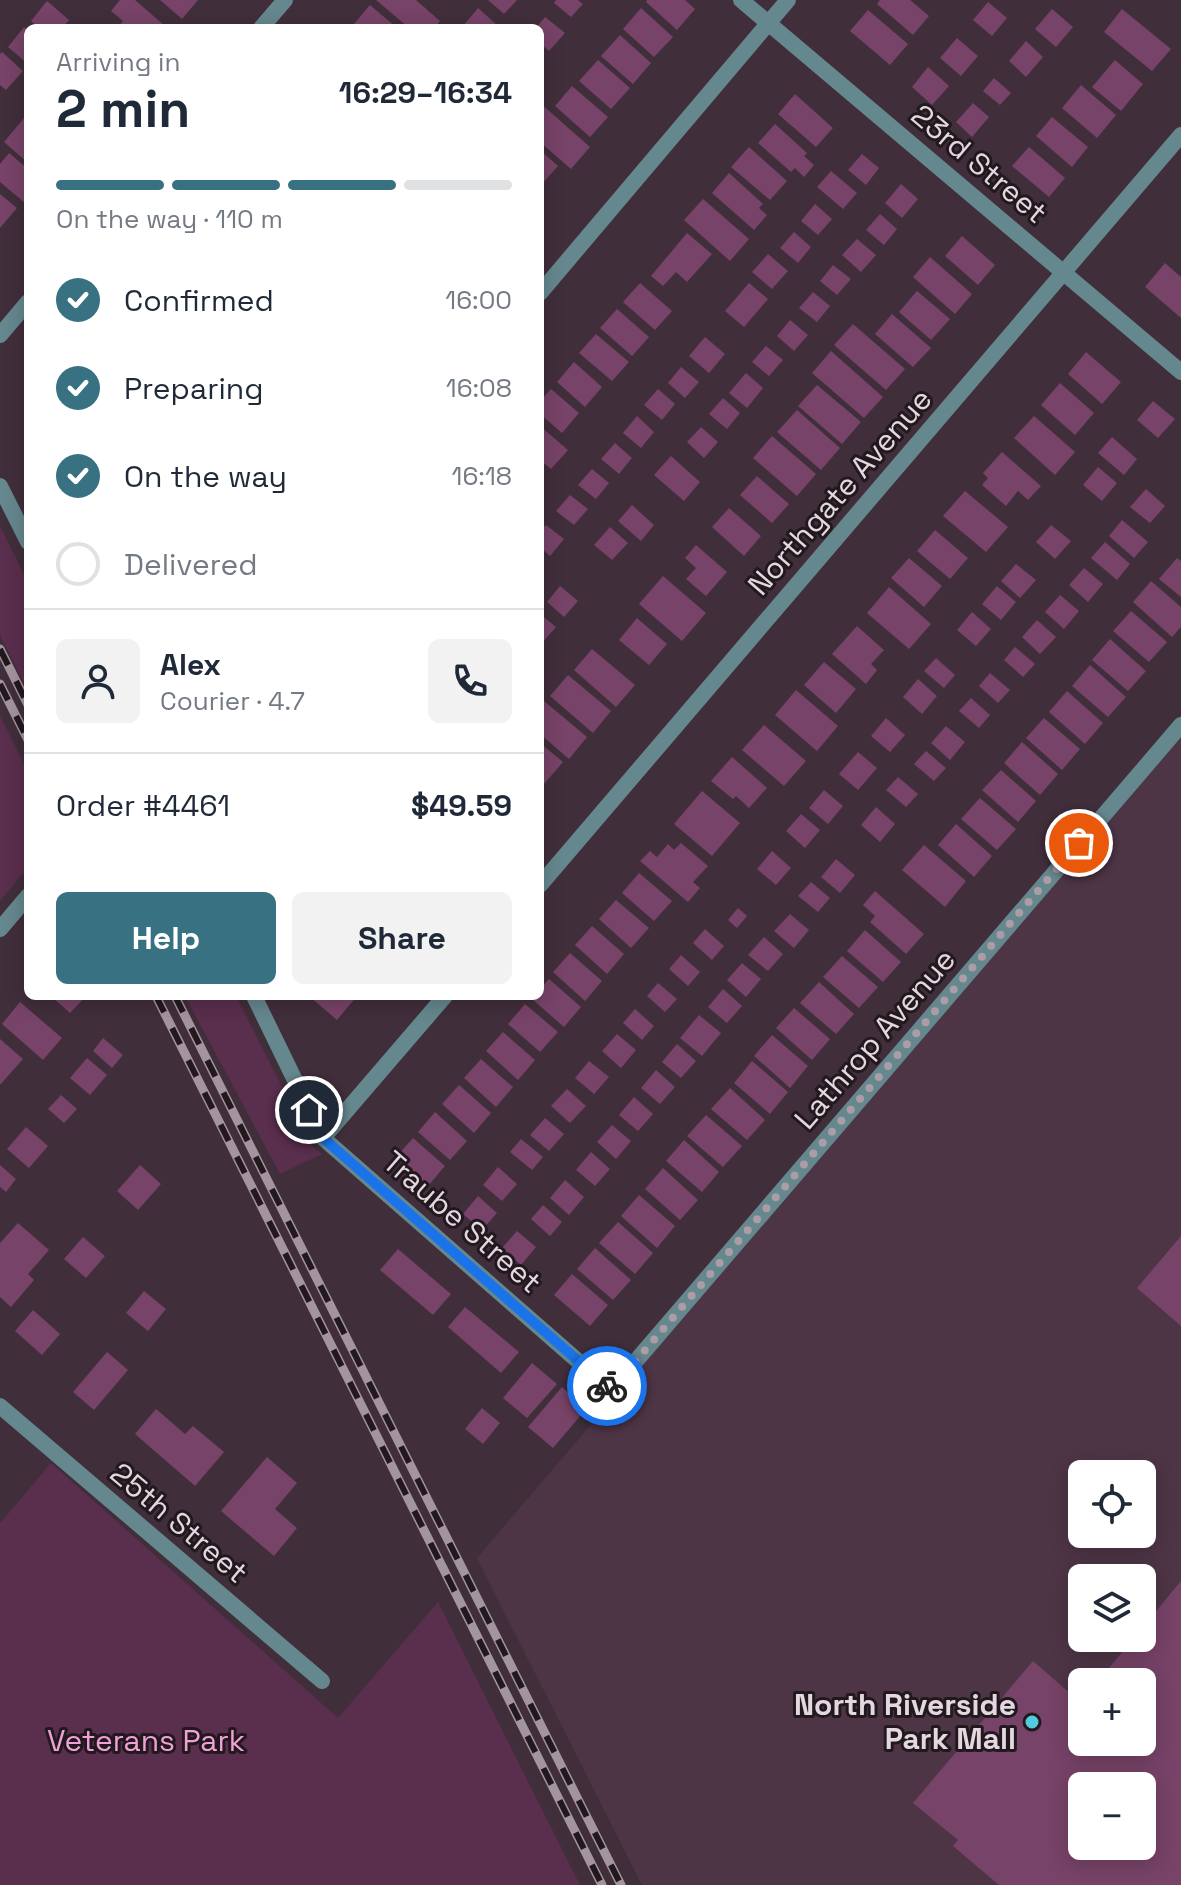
<!DOCTYPE html>
<meta charset="utf-8">
<style>
body{margin:0;font-family:"Space Grotesk",sans-serif;background:#f2f2f3;color:#1f2937;height:100vh;display:flex;flex-direction:column;font-size:30px;white-space:nowrap}
*{box-sizing:border-box;margin:0}
p{font-size:26px;color:#747a83}
.icon{flex:none;width:44px;height:44px;fill:none;stroke:currentColor;stroke-width:2;stroke-linecap:round;stroke-linejoin:round}
.map{position:relative;flex:1;overflow:hidden}
.panel{position:absolute;left:24px;top:24px;width:520px;height:976px;display:flex;flex-direction:column;background:#fff;border-radius:12px;box-shadow:0 4px 20px #0003}
.panel>*{flex:none}
.tools{position:absolute;left:1068px;top:1460px;display:grid;gap:16px}
.tools a{display:grid;place-items:center;width:88px;height:88px;border-radius:12px;background:#fff;box-shadow:0 4px 20px #0003;font-size:40px}
.pin{position:absolute;display:grid;place-items:center;width:68px;height:68px;color:#fff;margin:-34px;border:4px solid #fff;border-radius:50%;box-shadow:0 2px 8px #0007}
.courier{position:absolute;display:grid;place-items:center;width:80px;height:80px;margin:-40px;border:6px solid #1a73e8;border-radius:50%;background:#fff;color:#222;box-shadow:0 2px 10px #0007}
.summary em{font-style:normal;font-weight:800}
.summary div{display:flex;flex-direction:column-reverse}
.summary{display:flex;align-items:center;justify-content:space-between;height:136px;padding:0 32px}
h1{font-size:52px;font-weight:800;line-height:60px}
.bar{display:grid;grid-template-columns:repeat(4,1fr);gap:12px 8px;align-content:center;height:96px;padding:0 32px}
.bar i{height:10px;border-radius:6px;background:#e0e1e3}
.bar .on{background:#377182}
.bar p{grid-column:span 4}
.line{display:flex;align-items:center;gap:20px;padding:0 32px;border-top:2px solid #e0e1e3}
.line div{flex:1}
.round{display:grid;place-items:center;flex:none;width:84px;height:84px;border-radius:12px;background:#f2f2f3}
ol{padding:0 32px;list-style:none}
li{display:flex;align-items:center;gap:24px;height:88px}
li p{margin-inline-start:auto}
li .icon{padding:8px;border-radius:50%;background:#377182;color:#fff;stroke-width:4}
li:last-child{color:#747a83}
li i{width:44px;height:44px;border:4px solid #e0e1e3;border-radius:50%}
.action{display:flex;gap:16px;margin-top:auto;padding:16px 32px}
.action a{flex:1;height:92px;border-radius:12px;background:#377182;color:#fff;font-size:32px;font-weight:800;line-height:92px;text-align:center}
.action a+a{background:#f2f2f3;color:#1f2937}
.map>svg:first-child{display:block}
.built{fill:#4e3546;fill-rule:evenodd}
.green{fill:#5a2e4d}
.building{fill:#774368;fill-rule:evenodd}
.lines{fill:none;stroke-linecap:round;stroke-linejoin:round}
.street{stroke:#65878e;stroke-width:16}
.rail-casing{stroke:#a3949e;stroke-width:9}
.rail{stroke:#22191f;stroke-width:6;stroke-dasharray:18;stroke-linecap:butt}
.done{stroke:#ab9ca6;stroke-width:8;stroke-dasharray:0 14.4}
.route{stroke:#1a73e8;stroke-width:10}
.poi-dot{fill:#54cade;stroke:#22191f;stroke-width:3}
.labels{text-anchor:middle;stroke-width:6;stroke-linejoin:round;paint-order:stroke}
.street-label{font-size:30px;fill:#e4d7df;stroke:#22191f}
.poi-label{font-size:30px;font-weight:bold;fill:#e4d7df;stroke:#22191f;text-anchor:end}
.park-label{font-size:30px;fill:#f0a0d7;stroke:#22191f}
</style>
<div class="map">
<svg width="1181" height="1885" viewBox="0 0 1181 1885">
<rect width="100%" height="100%" fill="#412e3b"/>
<path class="built" d="M 1181,736 L 1181,1885 L 642,1885 L 477,1558 ZM 1082,1474 L 1142,1474 L 1142,1534 L 1082,1534 ZM 1082,1578 L 1142,1578 L 1142,1638 L 1082,1638 ZM 1082,1682 L 1142,1682 L 1142,1742 L 1082,1742 ZM 1082,1786 L 1142,1786 L 1142,1846 L 1082,1846 Z"/>
<path class="green" d="M 0,526 L 28,583 L 28,691 L 0,635 Z
M 0,716 L 28,772 L 28,867 L 0,901 Z
M 185,996 L 236,996 L 312,1146 L 322,1154 L 280,1174 Z
M 51,1463 L 338,1718 L 438,1602 L 580,1885 L 0,1885 L 0,1523 Z"/>
<path class="building" d="M 120,0 L 135,0 L 165,26 L 164,28 L 117,28 L 123,21 L 111,11 Z
M 160,0 L 198,0 L 182,19 Z
M 376,0 L 416,0 L 440,21 L 434,28 L 409,28 Z
M 488,0 L 517,0 L 504,14 Z
M 556,0 L 578,0 L 583,4 L 571,17 L 554,3 Z
M 647,0 L 685,0 L 695,9 L 677,30 L 646,2 Z
M 880,0 L 910,0 L 929,16 L 913,35 L 877,4 Z
M 47,1 L 69,20 L 62,28 L 40,28 L 31,21 Z
M 988,2 L 1007,18 L 992,36 L 973,20 Z
M 370,5 L 397,28 L 356,28 L 353,25 Z
M 478,8 L 497,25 L 495,28 L 465,28 L 463,26 Z
M 641,8 L 673,37 L 654,57 L 623,29 Z
M 1052,9 L 1073,27 L 1056,47 L 1035,29 Z
M 1122,9 L 1171,49 L 1152,71 L 1104,32 Z
M 868,10 L 908,44 L 890,65 L 850,31 Z
M 545,17 L 565,33 L 549,51 L 540,43 L 540,28 L 536,28 Z
M 24,27 L 28,31 L 28,64 L 8,47 Z
M 620,35 L 651,63 L 633,84 L 601,56 Z
M 957,38 L 978,56 L 961,76 L 940,58 Z
M 1026,41 L 1043,57 L 1026,77 L 1009,61 Z
M 2,52 L 23,71 L 6,90 L 0,85 L 0,54 Z
M 598,60 L 630,88 L 611,109 L 579,81 Z
M 1115,60 L 1143,84 L 1121,111 L 1092,87 Z
M 928,67 L 949,86 L 932,105 L 912,87 Z
M 994,78 L 1011,93 L 1000,105 L 983,91 Z
M 1081,85 L 1116,115 L 1097,138 L 1062,108 Z
M 572,86 L 608,117 L 590,137 L 555,106 Z
M 795,94 L 833,128 L 816,147 L 778,114 Z
M 540,103 L 590,147 L 571,169 L 540,142 Z
M 973,103 L 989,117 L 972,137 L 956,122 Z
M 1052,117 L 1088,147 L 1072,167 L 1036,136 Z
M 24,118 L 28,121 L 28,163 L 4,142 Z
M 775,124 L 807,153 L 804,156 L 814,165 L 804,177 L 795,168 L 791,172 L 758,143 Z
M 749,147 L 787,181 L 770,200 L 731,167 Z
M 1029,147 L 1065,178 L 1049,197 L 1012,166 Z
M 540,150 L 558,166 L 540,186 Z
M 9,153 L 28,169 L 28,199 L 25,203 L 0,182 L 0,164 Z
M 862,154 L 879,168 L 866,185 L 848,170 Z
M 831,171 L 857,193 L 843,209 L 817,187 Z
M 729,173 L 763,204 L 759,208 L 767,215 L 754,230 L 712,193 Z
M 901,184 L 918,199 L 902,218 L 885,203 Z
M 0,194 L 17,208 L 0,228 Z
M 703,199 L 749,239 L 730,261 L 684,220 Z
M 815,204 L 832,219 L 818,235 L 801,221 Z
M 880,214 L 897,229 L 884,245 L 866,230 Z
M 794,232 L 811,247 L 798,263 L 780,248 Z
M 687,233 L 712,254 L 687,282 L 676,272 L 663,286 L 651,276 Z
M 962,236 L 995,265 L 978,285 L 945,256 Z
M 857,239 L 876,255 L 861,272 L 842,255 Z
M 768,254 L 788,271 L 772,289 L 752,272 Z
M 930,257 L 972,294 L 955,314 L 913,277 Z
M 1165,263 L 1181,277 L 1181,318 L 1145,287 Z
M 833,265 L 851,279 L 837,295 L 820,281 Z
M 640,283 L 672,311 L 655,330 L 623,302 Z
M 749,283 L 768,299 L 744,327 L 725,311 Z
M 917,291 L 950,319 L 931,340 L 899,312 Z
M 813,292 L 830,306 L 817,322 L 799,308 Z
M 617,309 L 649,337 L 632,356 L 600,328 Z
M 892,314 L 931,348 L 913,367 L 875,334 Z
M 790,320 L 808,335 L 794,351 L 777,336 Z
M 853,324 L 905,369 L 886,390 L 834,345 Z
M 596,334 L 629,362 L 612,381 L 579,353 Z
M 705,337 L 725,354 L 709,373 L 689,356 Z
M 766,346 L 783,360 L 769,376 L 752,362 Z
M 831,351 L 883,397 L 864,418 L 812,373 Z
M 1086,352 L 1121,382 L 1102,404 L 1068,374 Z
M 574,362 L 602,387 L 585,407 L 557,382 Z
M 681,367 L 699,382 L 685,398 L 668,383 Z
M 746,373 L 763,388 L 747,408 L 729,393 Z
M 1060,383 L 1094,413 L 1075,435 L 1041,405 Z
M 817,385 L 861,422 L 842,444 L 798,406 Z
M 551,389 L 579,413 L 562,433 L 540,414 L 540,401 Z
M 658,389 L 675,404 L 662,420 L 644,405 Z
M 723,398 L 740,413 L 727,429 L 709,414 Z
M 1153,401 L 1175,419 L 1158,438 L 1137,420 Z
M 797,410 L 840,448 L 821,470 L 777,432 Z
M 637,416 L 654,432 L 641,448 L 623,433 Z
M 1034,416 L 1075,452 L 1055,475 L 1014,438 Z
M 540,426 L 568,450 L 551,469 L 540,460 Z
M 701,427 L 718,442 L 704,458 L 687,442 Z
M 772,436 L 816,474 L 797,496 L 753,458 Z
M 1112,437 L 1137,459 L 1124,475 L 1098,453 Z
M 615,443 L 632,458 L 619,474 L 601,459 Z
M 1002,452 L 1041,486 L 1028,500 L 1018,491 L 1006,506 L 982,485 L 988,478 L 983,473 Z
M 671,456 L 700,482 L 684,501 L 654,475 Z
M 1098,467 L 1117,483 L 1102,501 L 1083,485 Z
M 592,469 L 609,483 L 596,499 L 578,485 Z
M 757,476 L 789,504 L 772,523 L 740,495 Z
M 1146,489 L 1165,506 L 1150,523 L 1130,507 Z
M 965,491 L 1008,527 L 986,552 L 943,516 Z
M 570,495 L 588,509 L 574,525 L 556,511 Z
M 632,505 L 654,525 L 641,541 L 618,521 Z
M 729,508 L 761,536 L 744,556 L 712,527 Z
M 1122,520 L 1148,542 L 1134,558 L 1109,536 Z
M 546,525 L 564,539 L 550,556 L 540,547 L 540,531 Z
M 1051,525 L 1071,541 L 1055,559 L 1036,542 Z
M 610,527 L 628,543 L 612,560 L 594,545 Z
M 935,530 L 968,558 L 950,579 L 917,551 Z
M 1105,542 L 1130,564 L 1117,580 L 1091,558 Z
M 696,545 L 727,572 L 706,596 L 686,579 L 696,568 L 685,558 Z
M 909,558 L 942,586 L 924,607 L 891,578 Z
M 1177,558 L 1181,561 L 1181,597 L 1159,579 Z
M 1016,564 L 1036,580 L 1020,598 L 1001,581 Z
M 1084,568 L 1103,584 L 1088,602 L 1069,585 Z
M 663,576 L 706,613 L 682,641 L 639,604 Z
M 1151,581 L 1181,607 L 1181,627 L 1172,637 L 1133,602 Z
M 560,586 L 578,601 L 564,617 L 547,602 Z
M 997,586 L 1016,602 L 1001,620 L 982,604 Z
M 889,587 L 931,624 L 909,649 L 867,613 Z
M 1060,595 L 1079,611 L 1064,629 L 1045,612 Z
M 1131,611 L 1167,642 L 1149,662 L 1113,631 Z
M 972,612 L 991,629 L 976,646 L 957,630 Z
M 540,614 L 556,627 L 542,643 L 540,642 Z
M 637,618 L 667,644 L 649,665 L 619,640 Z
M 1037,620 L 1056,637 L 1040,654 L 1022,637 Z
M 857,626 L 884,650 L 871,664 L 877,670 L 866,684 L 832,654 Z
M 1110,639 L 1146,671 L 1128,691 L 1092,660 Z
M 1015,647 L 1035,664 L 1023,677 L 1004,660 Z
M 592,649 L 635,685 L 616,707 L 574,670 Z
M 936,658 L 955,675 L 944,688 L 924,671 Z
M 824,662 L 856,689 L 836,713 L 804,685 Z
M 1090,665 L 1126,697 L 1108,717 L 1072,686 Z
M 990,673 L 1010,690 L 998,703 L 979,686 Z
M 568,675 L 611,711 L 593,733 L 550,696 Z
M 918,679 L 937,696 L 922,714 L 903,697 Z
M 796,690 L 838,726 L 817,751 L 775,715 Z
M 1067,691 L 1103,723 L 1085,744 L 1049,712 Z
M 971,698 L 990,715 L 979,728 L 959,711 Z
M 544,701 L 587,737 L 569,759 L 540,734 L 540,706 Z
M 886,718 L 905,735 L 890,752 L 871,736 Z
M 1044,718 L 1080,749 L 1062,770 L 1026,738 Z
M 764,725 L 806,761 L 784,786 L 742,750 Z
M 946,726 L 965,742 L 950,760 L 931,743 Z
M 1022,742 L 1058,774 L 1040,795 L 1004,763 Z
M 540,743 L 563,762 L 544,784 L 540,780 Z
M 926,751 L 946,768 L 934,781 L 914,764 Z
M 858,752 L 877,768 L 858,790 L 839,774 Z
M 732,757 L 767,788 L 749,808 L 736,796 L 733,799 L 711,781 Z
M 1001,770 L 1036,801 L 1018,822 L 982,790 Z
M 898,777 L 918,794 L 906,807 L 886,790 Z
M 824,790 L 843,806 L 828,824 L 809,808 Z
M 702,791 L 740,823 L 712,856 L 674,824 Z
M 980,798 L 1016,829 L 997,850 L 961,819 Z
M 876,807 L 895,824 L 880,842 L 861,825 Z
M 801,814 L 820,830 L 805,848 L 786,831 Z
M 956,824 L 992,856 L 974,877 L 938,845 Z
M 681,843 L 708,866 L 693,882 L 700,888 L 688,902 L 640,861 L 650,851 L 657,857 L 668,844 L 674,850 Z
M 924,845 L 966,881 L 945,907 L 902,870 Z
M 772,851 L 791,868 L 776,885 L 757,869 Z
M 836,859 L 855,875 L 840,893 L 821,877 Z
M 639,873 L 672,901 L 654,921 L 622,893 Z
M 811,882 L 830,898 L 818,912 L 798,896 Z
M 875,891 L 924,934 L 906,954 L 870,922 L 875,916 L 863,905 Z
M 616,900 L 649,928 L 631,948 L 599,919 Z
M 738,908 L 747,916 L 737,928 L 728,920 Z
M 790,914 L 809,930 L 794,948 L 774,931 Z
M 592,926 L 624,954 L 607,974 L 575,945 Z
M 705,929 L 724,946 L 712,960 L 693,943 Z
M 865,930 L 901,962 L 883,982 L 847,951 Z
M 764,937 L 783,954 L 768,971 L 748,955 Z
M 570,953 L 602,981 L 585,1001 L 553,972 Z
M 681,955 L 700,972 L 688,986 L 669,969 Z
M 842,956 L 878,987 L 859,1008 L 823,977 Z
M 742,963 L 761,979 L 746,997 L 727,980 Z
M 549,979 L 581,1007 L 564,1027 L 532,999 L 534,996 L 540,996 L 540,989 Z
M 819,982 L 854,1014 L 836,1034 L 800,1003 Z
M 658,983 L 677,999 L 665,1012 L 647,996 Z
M 723,989 L 742,1006 L 727,1023 L 708,1007 Z
M 51,996 L 86,996 L 70,1013 Z
M 309,996 L 357,996 L 337,1020 Z
M 20,1002 L 62,1038 L 43,1060 L 2,1024 Z
M 525,1004 L 558,1032 L 540,1052 L 508,1024 Z
M 794,1008 L 830,1039 L 812,1060 L 776,1028 Z
M 635,1009 L 654,1026 L 642,1040 L 623,1023 Z
M 699,1015 L 721,1033 L 702,1056 L 680,1038 Z
M 503,1032 L 535,1060 L 518,1080 L 486,1051 Z
M 617,1034 L 636,1050 L 621,1068 L 602,1051 Z
M 772,1035 L 808,1066 L 790,1088 L 754,1056 Z
M 103,1038 L 123,1055 L 112,1068 L 93,1051 Z
M 0,1039 L 23,1059 L 0,1085 Z
M 677,1044 L 696,1061 L 681,1078 L 662,1062 Z
M 87,1058 L 107,1075 L 90,1095 L 70,1078 Z
M 481,1059 L 513,1087 L 496,1107 L 464,1078 Z
M 589,1061 L 609,1077 L 594,1094 L 575,1078 Z
M 752,1061 L 788,1092 L 770,1114 L 734,1083 Z
M 656,1070 L 675,1087 L 660,1104 L 641,1088 Z
M 459,1085 L 491,1113 L 474,1133 L 442,1104 Z
M 730,1088 L 765,1120 L 747,1140 L 711,1109 Z
M 567,1089 L 586,1106 L 570,1123 L 551,1106 Z
M 61,1095 L 77,1109 L 64,1123 L 48,1109 Z
M 634,1097 L 653,1114 L 638,1131 L 619,1115 Z
M 435,1112 L 467,1141 L 450,1160 L 418,1132 Z
M 706,1115 L 742,1146 L 723,1167 L 687,1136 Z
M 545,1118 L 564,1134 L 549,1151 L 530,1135 Z
M 612,1125 L 631,1141 L 616,1159 L 597,1142 Z
M 26,1127 L 48,1146 L 29,1168 L 7,1149 Z
M 413,1138 L 445,1166 L 428,1186 L 396,1157 Z
M 521,1139 L 543,1157 L 532,1170 L 510,1152 Z
M 684,1140 L 719,1172 L 702,1192 L 666,1161 Z
M 591,1152 L 610,1169 L 595,1186 L 576,1170 Z
M 0,1165 L 16,1179 L 6,1192 L 0,1187 Z
M 140,1165 L 161,1184 L 138,1210 L 117,1191 Z
M 498,1167 L 517,1184 L 502,1201 L 483,1185 Z
M 663,1168 L 698,1200 L 680,1220 L 645,1189 Z
M 565,1180 L 584,1197 L 569,1215 L 550,1198 Z
M 639,1195 L 675,1226 L 657,1248 L 621,1216 Z
M 478,1196 L 497,1213 L 482,1230 L 463,1214 Z
M 543,1205 L 562,1222 L 550,1236 L 531,1219 Z
M 618,1222 L 653,1253 L 635,1274 L 599,1243 Z
M 18,1223 L 49,1250 L 28,1274 L 34,1280 L 11,1307 L 0,1297 L 0,1243 Z
M 517,1231 L 536,1247 L 521,1265 L 502,1248 Z
M 1181,1236 L 1181,1326 L 1137,1288 Z
M 83,1237 L 105,1256 L 86,1278 L 64,1259 Z
M 595,1248 L 631,1280 L 613,1300 L 577,1269 Z
M 398,1249 L 451,1294 L 433,1315 L 380,1270 Z
M 572,1274 L 608,1305 L 590,1326 L 554,1295 Z
M 144,1291 L 166,1309 L 148,1331 L 126,1313 Z
M 465,1307 L 519,1352 L 501,1373 L 448,1327 Z
M 33,1310 L 60,1334 L 42,1355 L 15,1331 Z
M 107,1352 L 128,1370 L 94,1410 L 73,1392 Z
M 532,1363 L 557,1384 L 527,1418 L 503,1398 Z
M 562,1387 L 587,1408 L 553,1448 L 528,1427 Z
M 482,1408 L 500,1423 L 483,1444 L 465,1429 Z
M 156,1409 L 185,1434 L 193,1426 L 224,1452 L 195,1486 L 135,1434 Z
M 267,1457 L 297,1483 L 275,1509 L 297,1528 L 274,1556 L 221,1511 Z
M 1181,1581 L 1181,1885 L 999,1885 L 953,1846 L 958,1840 L 913,1803 L 1033,1661 L 1080,1702 L 1082,1700 L 1082,1742 L 1142,1742 L 1142,1682 L 1097,1682 L 1134,1638 L 1142,1638 L 1142,1628 ZM 1082,1786 L 1142,1786 L 1142,1846 L 1082,1846 Z"/>
<g class="lines">
<path class="street" d="M 741,0 L 1181,372
M 261,28 L 285,0
M 540,293 L 788,0
M 0,335 L 28,302
M 0,486 L 28,542
M 540,885 L 1181,135
M 0,929 L 28,896
M 254,996 L 323,1138 L 611,1390 L 1181,725
M 323,1138 L 445,996
M 0,1406 L 322,1681"/>
<g class="rail-casing">
<path id="rail" d="M 0,649 L 28,705
M 0,684 L 28,740
M 156,996 L 602,1885
M 175,996 L 621,1885"/>
</g>
<use href="#rail" class="rail"/>
</g>
<g class="lines">
<path class="done" d="M 607,1386 L 611,1390 L 1079,843"/>
<path class="route" d="M 309,1110 L 323,1138 L 607,1386"/>
</g>
<circle class="poi-dot" cx="1032" cy="1722" r="8"/>
<g class="labels">
<g class="street-label">
<text transform="translate(979 164) rotate(40)" y="10">23rd Street</text>
<text transform="translate(840 492) rotate(-49)" y="10">Northgate Avenue</text>
<text transform="translate(875 1039) rotate(-49)" y="10">Lathrop Avenue</text>
<text transform="translate(462 1222) rotate(41)" y="10">Traube Street</text>
<text transform="translate(179 1523) rotate(40)" y="10">25th Street</text>
</g>
<g class="poi-label">
<text x="1016" y="1715">North Riverside<tspan x="1016" dy="34">Park Mall</tspan></text>
</g>
<g class="park-label">
<text x="146" y="1751">Veterans Park</text>
</g>
</g>
</svg>
<div class="tools">
<a><svg class="icon" aria-label="locate" viewBox="0 0 24 24"><circle cx="12" cy="12" r="6"/><path d="M12 2v4M12 18v4M2 12h4M18 12h4"/></svg></a>
<a><svg class="icon" aria-label="layers" viewBox="0 0 24 24"><path d="M12 4l9 5-9 5-9-5zM3 14l9 5 9-5"/></svg></a>
<a>+</a>
<a>−</a>
</div>
<div class="pin" style="left:1079px;top:843px;background:#ea580c"><svg class="icon" aria-label="bag" viewBox="0 0 24 24"><path d="M5 8h14l-1 12H6zM9 8a3 3 0 0 1 6 0"/></svg></div>
<div class="pin" style="left:309px;top:1110px;background:#1f2937"><svg class="icon" aria-label="home" viewBox="0 0 24 24"><path d="M3 11l9-7 9 7M6 9v11h12V9"/></svg></div>
<div class="courier" style="left:607px;top:1386px"><svg class="icon" aria-label="bike" viewBox="0 0 24 24"><circle cx="6" cy="16" r="4"/><circle cx="18" cy="16" r="4"/><path d="M6 16l4-8h5l3 8M10 8l3 8H6M13 5h3"/></svg></div>
<section class="panel">
<div class="summary"><div><h1>2 min</h1><p>Arriving in</p></div><em>16:29–16:34</em></div>
<div class="bar"><i class="on"></i><i class="on"></i><i class="on"></i><i></i><p>On the way · 110 m</p></div>
<ol>
<li><svg class="icon" aria-label="check" viewBox="0 0 24 24"><path d="M5 12l5 5 9-10"/></svg>Confirmed<p>16:00</p></li>
<li><svg class="icon" aria-label="check" viewBox="0 0 24 24"><path d="M5 12l5 5 9-10"/></svg>Preparing<p>16:08</p></li>
<li><svg class="icon" aria-label="check" viewBox="0 0 24 24"><path d="M5 12l5 5 9-10"/></svg>On the way<p>16:18</p></li>
<li><i></i>Delivered</li>
</ol>
<div class="line" style="height:144px"><a class="round"><svg class="icon" aria-label="person" viewBox="0 0 24 24"><circle cx="12" cy="8" r="4"/><path d="M4 21q1-7 8-7t8 7"/></svg></a><div><b>Alex</b><p>Courier · 4.7</p></div><a class="round"><svg class="icon" aria-label="phone" viewBox="0 0 24 24"><path d="M5 4h4l2 5-3 2q2 4 5 5l2-3 5 2v4C11 20 4 13 5 4z"/></svg></a></div>
<div class="line" style="height:104px"><div>Order #4461</div><b>$49.59</b></div>
<div class="action"><a>Help</a><a>Share</a></div>
</section>
</div>
